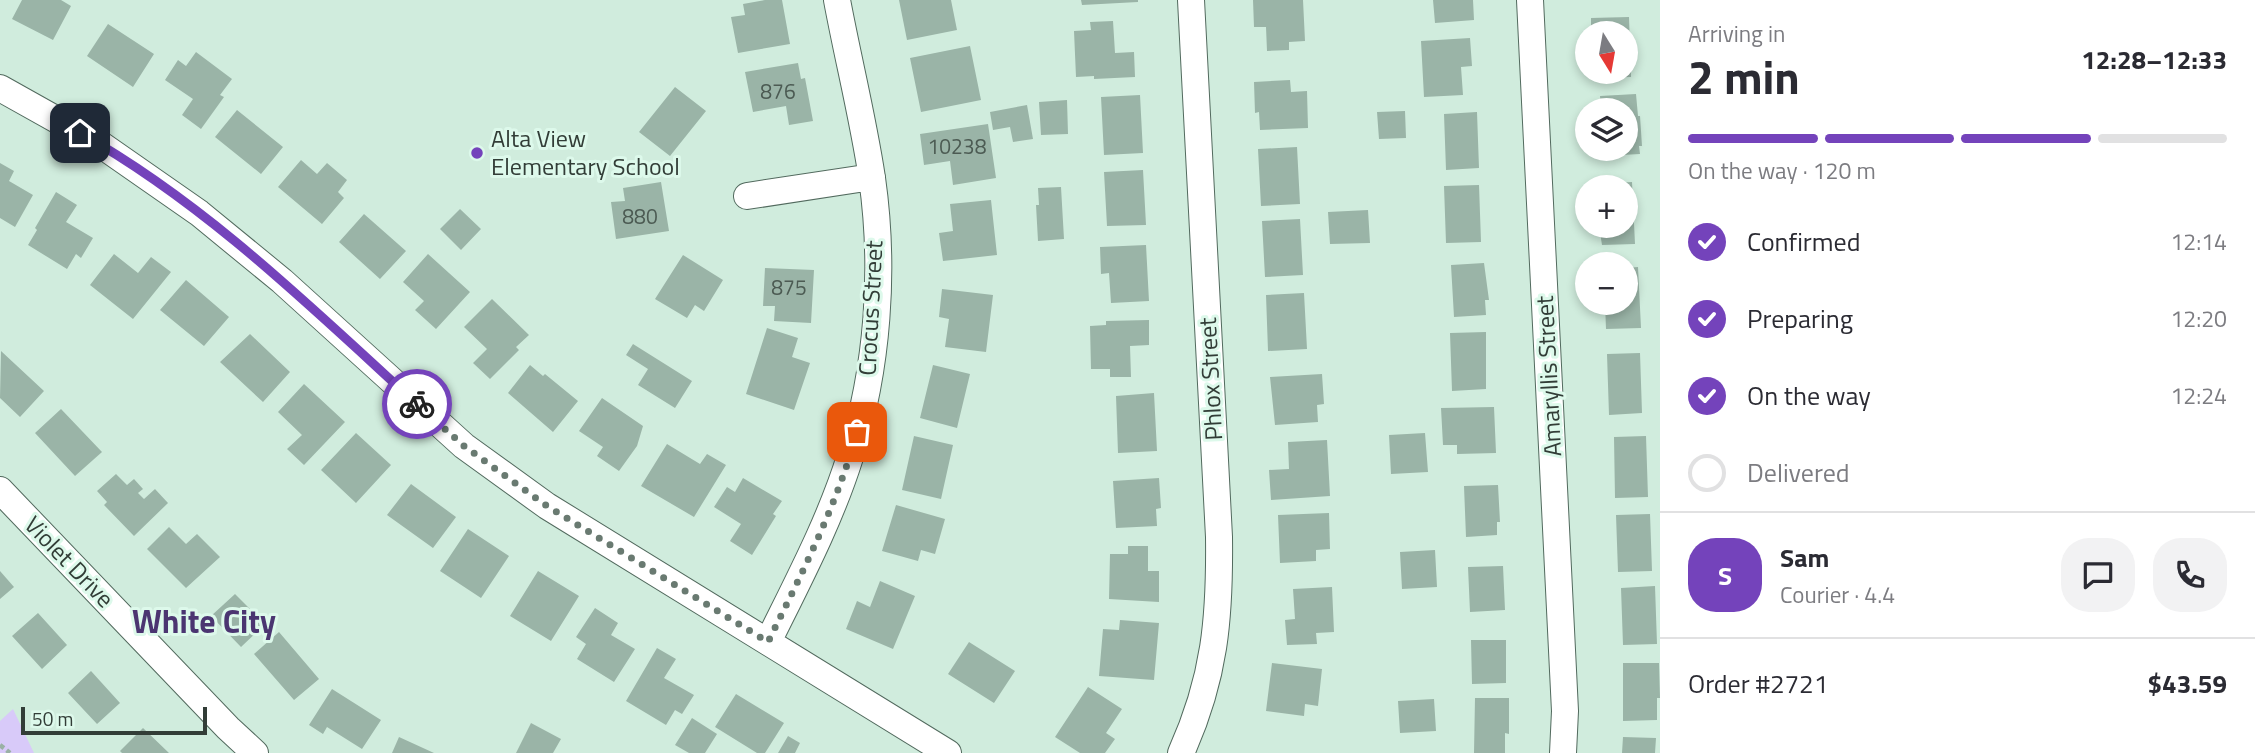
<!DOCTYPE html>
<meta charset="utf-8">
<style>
body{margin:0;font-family:"Titillium Web",sans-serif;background:#f2f2f3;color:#2b2b33;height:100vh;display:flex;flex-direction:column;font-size:26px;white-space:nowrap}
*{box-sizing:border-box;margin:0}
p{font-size:23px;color:#7c7c81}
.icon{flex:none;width:38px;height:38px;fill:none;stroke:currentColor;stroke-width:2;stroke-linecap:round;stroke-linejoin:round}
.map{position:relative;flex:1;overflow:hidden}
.drawer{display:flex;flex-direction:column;background:#fff;width:595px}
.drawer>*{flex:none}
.needle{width:46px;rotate:169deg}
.buttons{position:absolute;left:1575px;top:21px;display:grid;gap:14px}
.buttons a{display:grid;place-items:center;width:63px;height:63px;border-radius:50%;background:#fff;box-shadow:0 4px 10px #0003;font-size:35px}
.scale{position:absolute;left:21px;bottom:18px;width:186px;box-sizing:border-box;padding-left:7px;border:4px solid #323d37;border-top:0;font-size:19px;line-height:24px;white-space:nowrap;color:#323d37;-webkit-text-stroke:5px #ddf9eb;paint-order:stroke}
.pin{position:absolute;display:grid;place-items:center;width:60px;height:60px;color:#fff;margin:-30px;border-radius:14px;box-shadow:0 4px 10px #0006}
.courier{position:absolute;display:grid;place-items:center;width:70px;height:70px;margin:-35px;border:5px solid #7443bb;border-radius:50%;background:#fff;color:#222;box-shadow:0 2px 9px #0007}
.headline em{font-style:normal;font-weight:700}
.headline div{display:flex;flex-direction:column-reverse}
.headline{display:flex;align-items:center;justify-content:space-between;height:119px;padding:0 28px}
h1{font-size:46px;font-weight:700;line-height:52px}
.bar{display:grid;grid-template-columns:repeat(4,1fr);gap:10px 7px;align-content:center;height:84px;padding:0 28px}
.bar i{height:9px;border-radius:5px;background:#e1e1e2}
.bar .active{background:#7443bb}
.bar p{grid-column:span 4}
.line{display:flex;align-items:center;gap:18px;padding:0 28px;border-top:2px solid #e1e1e2}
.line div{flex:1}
.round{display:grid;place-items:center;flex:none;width:74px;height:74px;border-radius:28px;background:#f2f2f3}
ol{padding:0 28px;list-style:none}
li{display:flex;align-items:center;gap:21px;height:77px}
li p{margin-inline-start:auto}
li .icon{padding:7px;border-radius:50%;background:#7443bb;color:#fff;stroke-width:4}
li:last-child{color:#7c7c81}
li i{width:38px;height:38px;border:4px solid #e1e1e2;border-radius:50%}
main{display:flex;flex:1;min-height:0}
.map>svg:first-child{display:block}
.green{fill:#d8caf9}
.building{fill:#9ab4a7}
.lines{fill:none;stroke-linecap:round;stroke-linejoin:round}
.street-casing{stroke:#526a5e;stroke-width:28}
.path{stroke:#9ab1a5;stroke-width:4.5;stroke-dasharray:5 3.5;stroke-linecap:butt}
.street{stroke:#fff;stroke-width:26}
.done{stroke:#697a71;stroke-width:7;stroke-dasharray:0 12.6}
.route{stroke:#7443bb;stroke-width:9}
.poi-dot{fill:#7443bb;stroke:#ddf9eb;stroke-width:2.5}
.labels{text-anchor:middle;stroke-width:6;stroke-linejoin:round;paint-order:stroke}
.number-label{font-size:21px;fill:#4c5b53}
.poi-label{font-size:24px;fill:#323d37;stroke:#ddf9eb;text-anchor:start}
.street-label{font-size:24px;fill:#323d37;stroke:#ddf9eb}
.district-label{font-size:32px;font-weight:bold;fill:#4b3571;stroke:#ddf9eb}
</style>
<main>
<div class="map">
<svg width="1660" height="753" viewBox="0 0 1660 753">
<rect width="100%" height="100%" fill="#d0ecdd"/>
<path class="green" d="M 13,709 L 34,753 L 0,753 L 0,721 Z"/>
<path class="building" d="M 22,0 L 61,0 L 71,6 L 53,40 L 12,19 Z
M 765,0 L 782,0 L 790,44 L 738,53 L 731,17 L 745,15 L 743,4 Z
M 899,0 L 951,0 L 957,30 L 907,40 Z
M 1081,0 L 1138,0 L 1138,2 L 1082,5 Z
M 1253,0 L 1303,0 L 1305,41 L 1289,42 L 1289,50 L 1267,51 L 1266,27 L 1254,27 Z
M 1433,0 L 1473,0 L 1474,20 L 1435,23 Z
M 1629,17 L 1631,77 L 1593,78 L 1593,72 L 1626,72 L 1626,33 L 1591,33 L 1591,18 Z
M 1113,21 L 1115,53 L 1134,52 L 1135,77 L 1094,79 L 1094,76 L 1076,77 L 1074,31 L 1091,30 L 1090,22 Z
M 108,24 L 154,54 L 133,87 L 87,56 Z
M 1470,38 L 1472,66 L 1461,67 L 1463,95 L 1424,97 L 1421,41 Z
M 970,46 L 981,100 L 921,112 L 910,58 Z
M 196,52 L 232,79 L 220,95 L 224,97 L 201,129 L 182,115 L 193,99 L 165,80 L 178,60 L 186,66 Z
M 798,63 L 801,79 L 805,78 L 813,121 L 789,125 L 786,106 L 753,112 L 745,72 Z
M 1290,80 L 1291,92 L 1307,91 L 1308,128 L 1260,130 L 1259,112 L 1255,113 L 1254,82 Z
M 675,87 L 706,111 L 670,156 L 639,132 Z
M 1636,94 L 1638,116 L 1640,116 L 1642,146 L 1639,146 L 1640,154 L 1603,156 L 1603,149 L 1626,149 L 1626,110 L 1601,110 L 1600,96 Z
M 1140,95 L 1143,153 L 1104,155 L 1101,97 Z
M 1067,100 L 1068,134 L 1041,135 L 1039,102 Z
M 1027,105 L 1033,139 L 1013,142 L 1010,127 L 993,130 L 990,112 Z
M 237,110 L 283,147 L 261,174 L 215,137 Z
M 1405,111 L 1406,138 L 1379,139 L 1377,112 Z
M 1477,112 L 1479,168 L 1446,170 L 1444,114 Z
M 988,124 L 996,178 L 953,185 L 950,161 L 924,165 L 920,134 Z
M 1297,147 L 1300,204 L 1261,206 L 1258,149 Z
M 301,160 L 317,174 L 327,163 L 347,180 L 338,192 L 344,198 L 322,224 L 278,187 Z
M 0,163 L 14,171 L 9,181 L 33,195 L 15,227 L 0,218 Z
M 1143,170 L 1146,225 L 1107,226 L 1104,172 Z
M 661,182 L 669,231 L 616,239 L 611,202 L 625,201 L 623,188 Z
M 1632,182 L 1635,244 L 1602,245 L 1599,226 L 1626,226 L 1626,187 L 1598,187 L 1598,184 Z
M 1479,185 L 1481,242 L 1446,243 L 1444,186 Z
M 1061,187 L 1064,239 L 1038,241 L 1036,205 L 1039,205 L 1038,188 Z
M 56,192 L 77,205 L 66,222 L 93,238 L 81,258 L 76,254 L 67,269 L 28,245 L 37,230 L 35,228 Z
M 991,200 L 997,255 L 943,261 L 939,233 L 953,231 L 950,204 Z
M 460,209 L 481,229 L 461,250 L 440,229 Z
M 1368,210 L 1370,243 L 1330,244 L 1328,212 Z
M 364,214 L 406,251 L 380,279 L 339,242 Z
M 1300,219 L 1303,275 L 1265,277 L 1262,221 Z
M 1146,245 L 1149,301 L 1111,303 L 1109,273 L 1101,274 L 1100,247 Z
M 114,254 L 138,273 L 151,257 L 171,272 L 133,319 L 90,285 Z
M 428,254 L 470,292 L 436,329 L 415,310 L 424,301 L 403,282 Z
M 683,255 L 723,280 L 704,311 L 695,305 L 687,318 L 655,299 Z
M 1484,263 L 1489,300 L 1485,300 L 1486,315 L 1454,317 L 1451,265 Z
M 1638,267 L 1641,328 L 1606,329 L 1605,303 L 1626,303 L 1626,268 Z
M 765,268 L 814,270 L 811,323 L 774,321 L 775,306 L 763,306 Z
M 186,280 L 229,317 L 204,346 L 160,310 Z
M 942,289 L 993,295 L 986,352 L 945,347 L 949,319 L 939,317 Z
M 1304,293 L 1307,349 L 1268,351 L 1266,295 Z
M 492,299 L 529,335 L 516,347 L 519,350 L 490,379 L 473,363 L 487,349 L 464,327 Z
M 1149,320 L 1149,345 L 1130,346 L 1131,377 L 1110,377 L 1110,369 L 1091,369 L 1090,326 L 1106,325 L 1106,321 Z
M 767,328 L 798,338 L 792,357 L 810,363 L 794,410 L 746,394 Z
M 1486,332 L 1486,389 L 1452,391 L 1450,333 Z
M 250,334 L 290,372 L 263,402 L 220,362 Z
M 633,344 L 692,381 L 675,408 L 638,385 L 648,369 L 626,355 Z
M 1,351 L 44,391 L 20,417 L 0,398 Z
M 1640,353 L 1642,413 L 1609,415 L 1607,354 Z
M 530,365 L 543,376 L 545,374 L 578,401 L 553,432 L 508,393 Z
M 933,365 L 970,374 L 957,428 L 920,418 Z
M 1322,374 L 1324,404 L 1317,405 L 1318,422 L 1275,425 L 1270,377 Z
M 304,384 L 345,422 L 304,465 L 287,449 L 302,435 L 278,412 Z
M 1154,393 L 1157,451 L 1118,453 L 1116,396 Z
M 602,398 L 643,426 L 637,446 L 619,471 L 597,456 L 603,447 L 579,431 Z
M 1494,407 L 1496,453 L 1457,454 L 1457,445 L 1443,445 L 1441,408 Z
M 61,409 L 102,452 L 75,476 L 35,433 Z
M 356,433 L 391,465 L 356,503 L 321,470 Z
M 1425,433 L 1428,472 L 1391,474 L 1389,435 Z
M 914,436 L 953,445 L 941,499 L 902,490 Z
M 1646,436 L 1648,497 L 1615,498 L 1614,437 Z
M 1327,440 L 1330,496 L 1271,500 L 1269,470 L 1289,469 L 1288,442 Z
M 667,444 L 700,464 L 707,454 L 726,465 L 694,517 L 641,486 Z
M 116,474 L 127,485 L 134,479 L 143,489 L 138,493 L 144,499 L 155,489 L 168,503 L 134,536 L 104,505 L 107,502 L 97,491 Z
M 743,478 L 782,501 L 773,514 L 776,516 L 752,555 L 730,541 L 741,524 L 714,507 L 727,487 L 735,492 Z
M 1159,478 L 1161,508 L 1156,509 L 1157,526 L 1116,528 L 1113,481 Z
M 411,484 L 456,517 L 433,548 L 387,515 Z
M 1498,485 L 1500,522 L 1497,522 L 1497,535 L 1466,537 L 1464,486 Z
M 896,505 L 945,519 L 935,554 L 921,550 L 918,561 L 882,551 Z
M 1329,513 L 1330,549 L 1316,550 L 1316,561 L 1280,563 L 1278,515 Z
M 1650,514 L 1652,571 L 1618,572 L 1616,515 Z
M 169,527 L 186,544 L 197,534 L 220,557 L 186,588 L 147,549 Z
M 468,529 L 509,556 L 481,598 L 440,571 Z
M 1128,546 L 1148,546 L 1148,571 L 1159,571 L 1159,602 L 1109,599 L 1110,554 L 1128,554 Z
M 1435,550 L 1437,587 L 1402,589 L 1400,552 Z
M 1503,566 L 1505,610 L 1470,612 L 1468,567 Z
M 0,571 L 14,587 L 0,599 Z
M 538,571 L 579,596 L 551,641 L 510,616 Z
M 880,581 L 915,596 L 893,649 L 846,629 L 857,601 L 870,607 Z
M 1655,586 L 1657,644 L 1623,645 L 1621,588 Z
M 1332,587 L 1334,632 L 1316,633 L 1317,644 L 1287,645 L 1285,620 L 1295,619 L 1293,589 Z
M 235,594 L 265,624 L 241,647 L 211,616 Z
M 595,608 L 618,623 L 611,635 L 635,649 L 614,682 L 577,659 L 586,644 L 576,637 Z
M 38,613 L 67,645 L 42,669 L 12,636 Z
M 1120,620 L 1159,623 L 1154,680 L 1099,676 L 1103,629 L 1119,630 Z
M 279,632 L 319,679 L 294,700 L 254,654 Z
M 1471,640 L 1506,640 L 1506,683 L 1472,684 Z
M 969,642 L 1015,671 L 994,703 L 948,674 Z
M 657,648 L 676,659 L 664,678 L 694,695 L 682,714 L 675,710 L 666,725 L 626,701 Z
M 1272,663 L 1322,669 L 1318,706 L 1305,704 L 1304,716 L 1266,711 Z
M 1623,663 L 1659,663 L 1660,698 L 1657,698 L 1657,720 L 1623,721 Z
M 91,671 L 120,703 L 97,724 L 68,693 Z
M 1088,687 L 1122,709 L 1106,733 L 1115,739 L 1105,753 L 1080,753 L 1055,737 Z
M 332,689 L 381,720 L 362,749 L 327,727 L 323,734 L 309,725 Z
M 736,694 L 784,723 L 765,753 L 757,753 L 715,727 Z
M 1475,698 L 1509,698 L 1509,734 L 1505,733 L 1505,753 L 1474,753 Z
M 1434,699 L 1436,731 L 1400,733 L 1398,701 Z
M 692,718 L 717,734 L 705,753 L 689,753 L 675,745 Z
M 531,723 L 561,739 L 553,753 L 516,753 Z
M 143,728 L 169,753 L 122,753 L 120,751 Z
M 788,736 L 800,743 L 795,753 L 778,753 Z
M 399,737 L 434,753 L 392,753 Z
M 1623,737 L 1656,738 L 1655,753 L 1622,753 Z"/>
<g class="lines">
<g class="street-casing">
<path id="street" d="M 1530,0 L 1565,711 L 1563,753
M 0,88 L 100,144 L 199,213 L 282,281 L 464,446 L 547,506 L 948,753
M 747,196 L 872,177
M 0,490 L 228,728 L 255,753
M 768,642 C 798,581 830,521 850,457 C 878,368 885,269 872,178 C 863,118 848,59 837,0
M 1181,753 C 1215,678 1220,618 1219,537 L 1191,0"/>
</g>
<path class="path" d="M 0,745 L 10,753"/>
<use href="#street" class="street"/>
</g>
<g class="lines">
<path class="done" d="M 417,404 L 464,446 L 547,506 L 768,642 C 802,573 837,505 857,432"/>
<path class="route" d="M 80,133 C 205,203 312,308 417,404"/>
</g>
<circle class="poi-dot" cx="477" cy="153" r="7"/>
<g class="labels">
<g class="number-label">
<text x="778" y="99">876</text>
<text x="957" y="154">10238</text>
<text x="640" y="224">880</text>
<text x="789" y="295">875</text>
</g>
<g class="poi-label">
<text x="491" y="147">Alta View<tspan x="491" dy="28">Elementary School</tspan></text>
</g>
<g class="street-label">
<text transform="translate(871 308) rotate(-87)" y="8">Crocus Street</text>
<text transform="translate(1549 376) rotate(-93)" y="8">Amaryllis Street</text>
<text transform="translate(1211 379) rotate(-93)" y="8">Phlox Street</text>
<text transform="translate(69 562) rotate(46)" y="8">Violet Drive</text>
</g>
<g class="district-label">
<text x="204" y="633">White City</text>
</g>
</g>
</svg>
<div class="buttons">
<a><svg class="needle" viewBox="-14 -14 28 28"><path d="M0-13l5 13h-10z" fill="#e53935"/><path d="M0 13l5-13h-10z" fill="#7c7c81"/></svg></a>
<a><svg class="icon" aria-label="layers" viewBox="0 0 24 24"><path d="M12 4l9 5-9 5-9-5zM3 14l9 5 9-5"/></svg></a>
<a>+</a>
<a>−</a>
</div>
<div class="scale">50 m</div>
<div class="pin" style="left:857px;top:432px;background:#ea580c"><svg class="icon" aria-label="bag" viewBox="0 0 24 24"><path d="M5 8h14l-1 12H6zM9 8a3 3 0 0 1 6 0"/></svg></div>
<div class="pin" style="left:80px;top:133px;background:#1f2937"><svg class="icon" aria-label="home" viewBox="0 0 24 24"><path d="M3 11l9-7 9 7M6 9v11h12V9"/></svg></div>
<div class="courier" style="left:417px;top:404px"><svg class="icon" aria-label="bike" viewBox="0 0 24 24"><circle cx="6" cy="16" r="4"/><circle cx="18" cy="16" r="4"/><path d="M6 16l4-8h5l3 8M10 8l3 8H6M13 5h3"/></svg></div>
</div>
<section class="drawer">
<div class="headline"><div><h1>2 min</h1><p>Arriving in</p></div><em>12:28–12:33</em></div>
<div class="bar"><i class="active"></i><i class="active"></i><i class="active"></i><i></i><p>On the way · 120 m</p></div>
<ol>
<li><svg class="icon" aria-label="check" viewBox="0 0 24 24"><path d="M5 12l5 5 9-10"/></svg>Confirmed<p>12:14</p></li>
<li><svg class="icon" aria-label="check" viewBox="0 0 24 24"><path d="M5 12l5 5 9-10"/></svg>Preparing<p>12:20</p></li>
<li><svg class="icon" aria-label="check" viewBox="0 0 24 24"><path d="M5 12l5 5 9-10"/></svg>On the way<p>12:24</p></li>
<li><i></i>Delivered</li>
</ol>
<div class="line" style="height:126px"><b class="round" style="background:#7443bb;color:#fff">S</b><div><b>Sam</b><p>Courier · 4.4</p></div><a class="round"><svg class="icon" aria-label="chat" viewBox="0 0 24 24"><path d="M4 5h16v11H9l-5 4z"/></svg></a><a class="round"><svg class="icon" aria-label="phone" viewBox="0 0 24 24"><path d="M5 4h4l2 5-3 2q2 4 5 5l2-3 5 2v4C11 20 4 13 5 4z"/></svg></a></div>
<div class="line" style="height:91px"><div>Order #2721</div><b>$43.59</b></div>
</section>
</main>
